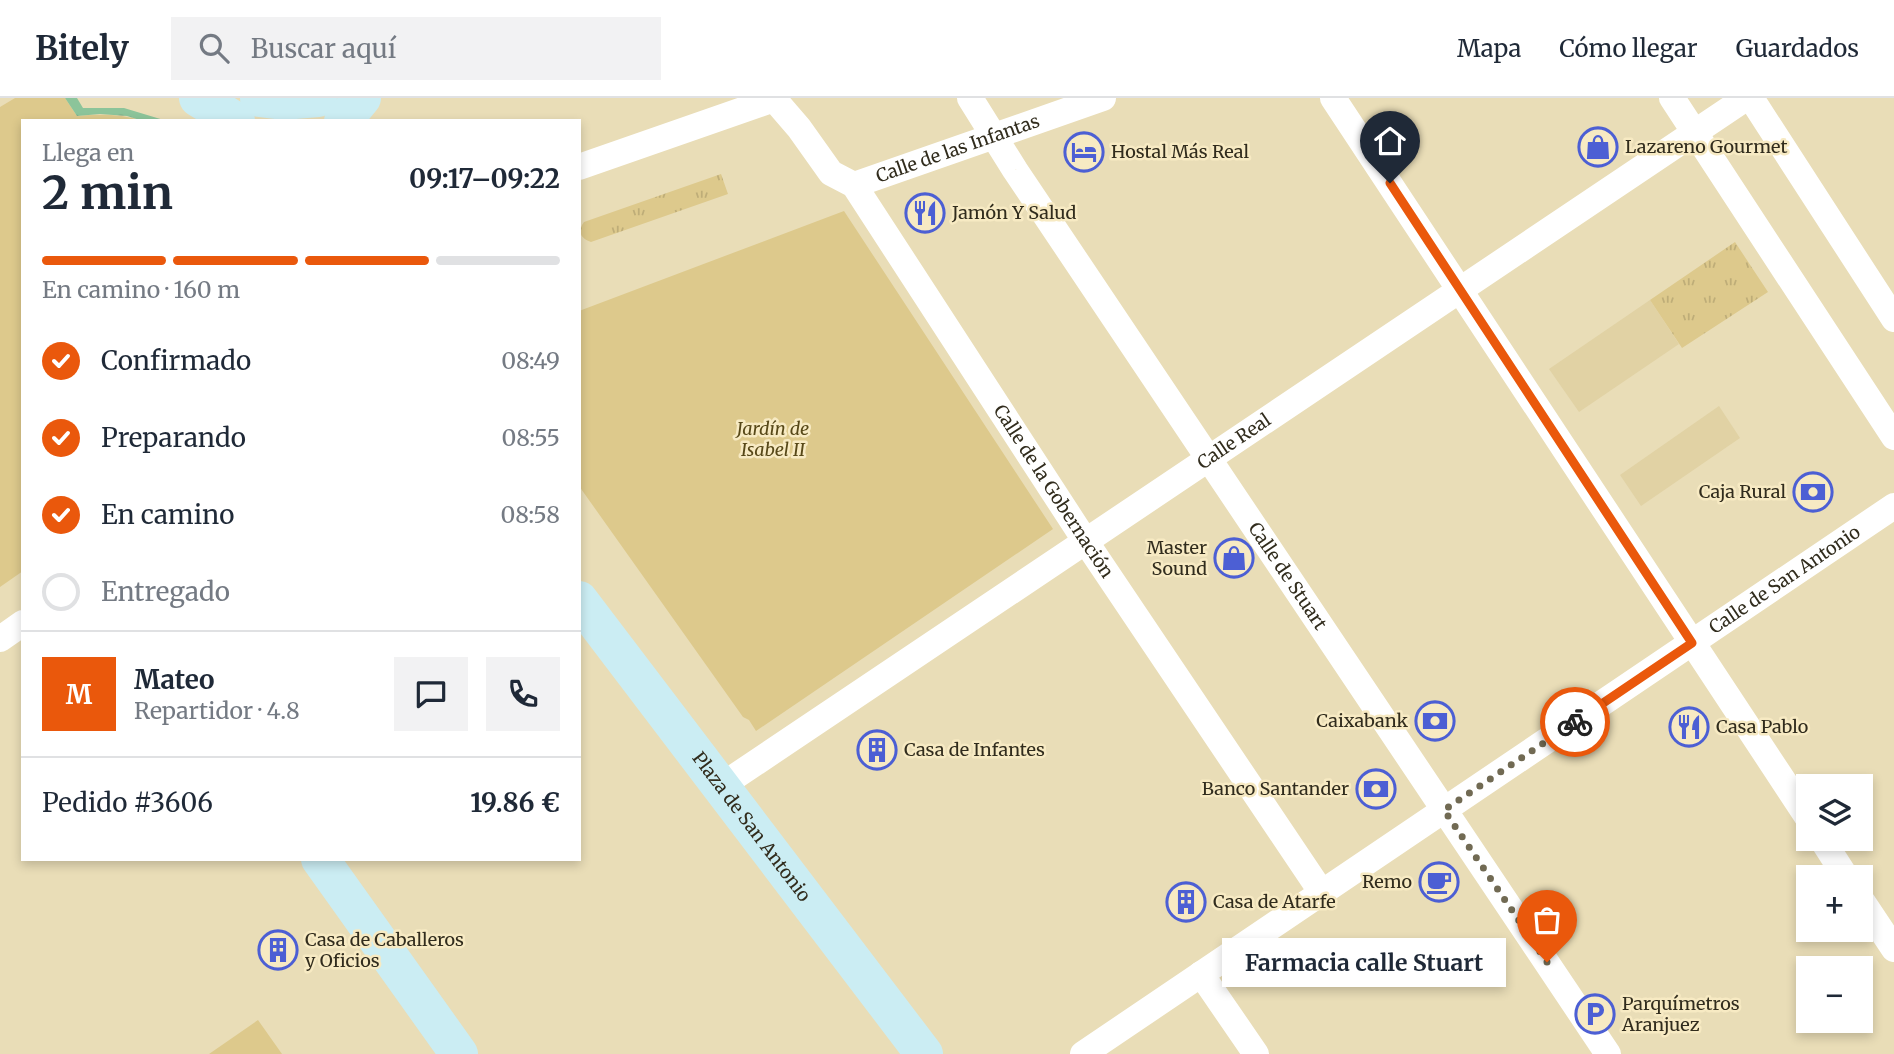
<!DOCTYPE html>
<html lang="es">
<meta charset="utf-8">
<style>
body{margin:0;font-family:Merriweather,serif;background:#f2f2f3;color:#1f2937;height:100vh;display:flex;flex-direction:column;font-size:26px;white-space:nowrap}
*{box-sizing:border-box;margin:0}
p{font-size:23px;color:#747a83}
.icon{flex:none;width:38px;height:38px;fill:none;stroke:currentColor;stroke-width:2;stroke-linecap:round;stroke-linejoin:round}
.map{position:relative;flex:1;overflow:hidden}
.sheet{position:absolute;left:21px;top:21px;width:560px;height:742px;display:flex;flex-direction:column;background:#fff;border-radius:0px;box-shadow:0 4px 10px #0003}
.sheet>*{flex:none}
.buttons{position:absolute;left:1796px;top:676px;display:grid;gap:14px}
.buttons a{display:grid;place-items:center;width:77px;height:77px;border-radius:0px;background:#fff;box-shadow:0 4px 10px #0003;font-size:35px}
.pin{position:absolute;display:grid;place-items:center;width:60px;height:60px;color:#fff;margin:-72px -30px;border-radius:50% 50% 50% 0;rotate:-45deg;box-shadow:0 0 7px #0007}
.pin .icon{rotate:45deg}
.courier{position:absolute;display:grid;place-items:center;width:70px;height:70px;margin:-35px;border:5px solid #ea580c;border-radius:50%;background:#fff;color:#222;box-shadow:0 2px 9px #0007}
.bubble{position:absolute;height:49px;border-radius:0px;background:#fff;box-shadow:0 4px 10px #0003;font-size:23px;font-weight:700;line-height:49px;text-align:center}
.headline em{font-style:normal;font-weight:700}
.headline div{display:flex;flex-direction:column-reverse}
.headline{display:flex;align-items:center;justify-content:space-between;height:119px;padding:0 21px}
h1{font-size:46px;font-weight:700;line-height:52px}
.bar{display:grid;grid-template-columns:repeat(4,1fr);gap:10px 7px;align-content:center;height:84px;padding:0 21px}
.bar i{height:9px;border-radius:5px;background:#e0e1e3}
.bar .selected{background:#ea580c}
.bar p{grid-column:span 4}
.line{display:flex;align-items:center;gap:18px;padding:0 21px;border-top:2px solid #e0e1e3}
.line div{flex:1}
.round{display:grid;place-items:center;flex:none;width:74px;height:74px;border-radius:0px;background:#f2f2f3}
ol{padding:0 21px;list-style:none}
li{display:flex;align-items:center;gap:21px;height:77px}
li p{margin-inline-start:auto}
li .icon{padding:7px;border-radius:50%;background:#ea580c;color:#fff;stroke-width:4}
li:last-child{color:#747a83}
li i{width:38px;height:38px;border:4px solid #e0e1e3;border-radius:50%}
header{display:flex;align-items:center;gap:42px;box-sizing:border-box;height:98px;padding:0 35px;background:#fff;border-bottom:2px solid #e0e1e3}
header strong{font-size:33px}
nav{display:flex;gap:38px;margin-inline-start:auto;font-size:24px}
.search{width:490px;height:63px;background:#f2f2f3;display:flex;align-items:center;gap:18px;box-sizing:border-box;padding:0 24px;border-radius:0px;color:#747a83;font-size:26px}
.map>svg:first-child{display:block}
.built{fill:#e1d2a4}
.grass{fill:url(#grass-tufts)}
.green{fill:#ddc98c}
.water{fill:url(#water-ripples)}
.lines{fill:none;stroke-linecap:round;stroke-linejoin:round}
.street{stroke:#fff;stroke-width:26}
.secondary{stroke:#cbedf3;stroke-width:38}
.done{stroke:#716a53;stroke-width:7;stroke-dasharray:0 12.6}
.route{stroke:#ea580c;stroke-width:9}
.labels{text-anchor:middle;stroke-width:5;stroke-linejoin:round;paint-order:stroke}
.poi-label{font-size:18px;fill:#312c1d;stroke:#f7eac3;text-anchor:start}
.street-label{font-size:18px;fill:#312c1d;stroke:#f7eac3}
.park-label{font-size:18px;font-style:italic;fill:#574818;stroke:#f7eac3}
</style>
<header>
<strong>Bitely</strong>
<div class="search"><svg class="icon" aria-label="search" viewBox="0 0 24 24"><circle cx="10" cy="10" r="6"/><path d="M15 15l6 6"/></svg>Buscar aquí</div>
<nav><a>Mapa</a><a>Cómo llegar</a><a>Guardados</a></nav>
</header>
<div class="map">
<svg width="1894" height="956" viewBox="0 0 1894 956">
<defs>
<pattern id="grass-tufts" width="24" height="20" patternUnits="userSpaceOnUse" patternTransform="scale(1.75)"><rect width="24" height="20" fill="#ddc98c"/><path d="M3 7l-1-3M5 7V3M7 7l1-3M15 17l-1-3M17 17v-4M19 17l1-3" fill="none" stroke="#bead78"/></pattern>
<pattern id="water-ripples" width="26" height="14" patternUnits="userSpaceOnUse" patternTransform="scale(1.75)"><rect width="26" height="14" fill="#8cc49a"/><path d="M2 4q2-2 4 0t4 0M15 11q2-2 4 0t4 0" fill="none" stroke="#739f7d"/></pattern>
</defs>
<rect width="100%" height="100%" fill="#e9ddb7"/>
<path class="built" d="M 1650,202 L 1679,246 L 1579,314 L 1549,271 Z
M 1719,308 L 1740,340 L 1641,408 L 1620,377 Z"/>
<path class="grass" d="M 721,76 L 728,96 L 591,144 C 580,140 577,133 584,124 Z
M 1735,144 L 1768,194 L 1682,250 L 1650,202 Z"/>
<path class="green" d="M 15,0 L 65,0 L 77,18 C 100,16 121,16 143,23 L 23,23 L 23,473 L 0,489 L 0,9 Z
M 844,113 L 1053,431 L 756,633 L 749,622 L 743,619 L 579,388 L 579,213 Z
M 258,922 L 282,956 L 209,956 Z"/>
<path class="water" d="M 65,0 L 77,0 L 83,10 L 124,10 L 167,23 L 143,23 L 127,18 L 100,16 L 77,18 Z"/>
<g class="lines">
<g class="street">
<path id="s1" d="M 970,0 L 1015,72 L 1608,956"/>
<path d="M 1333,0 L 1808,720"/>
<path d="M 1672,0 L 1894,339"/>
<path d="M 1751,0 L 1894,221"/>
<path id="s2" d="M 774,1 L 799,30 L 831,75 L 854,87 L 1086,444 L 1322,795"/>
<path d="M 579,69 L 777,0"/>
<path id="s3" d="M 854,87 L 1103,0"/>
<path d="M 0,541 L 23,525"/>
<path id="s4" d="M 721,688 L 1746,0"/>
<path d="M 1821,740 L 1846,779"/>
<path d="M 1860,800 L 1894,851"/>
<path d="M 1201,876 L 1256,956"/>
<path id="s5" d="M 1083,956 L 1894,408"/>
</g>
<g class="secondary">
<path d="M 198,0 L 236,23"/>
<path d="M 259,0 L 283,3 L 318,0"/>
<path d="M 343,23 L 362,0"/>
<path id="s6" d="M 579,502 L 924,956"/>
<path d="M 320,761 L 459,956"/>
</g>
</g>
<g class="lines">
<path class="done" d="M 1547,864 L 1444,712 L 1575,624"/>
<path class="route" d="M 1390,85 L 1692,545 L 1575,624"/>
</g>
<defs>
<g id="shop-ring" transform="scale(2.0125)"><circle r="9.5" fill="#f7eac3" stroke="#4c5fd4" stroke-width="1.5"/><path d="M-5-2.5h2.3a2.7 3.5 0 0 1 5.4 0H5L5.5 6h-11ZM-1.5-2.5h3a1.5 2.3 0 0 0-3 0Z" fill="#4c5fd4"/></g>
<g id="hotel-ring" transform="scale(2.0125)"><circle r="9.5" fill="#f7eac3" stroke="#4c5fd4" stroke-width="1.5"/><path d="M-6-4.5h1.5V1H6V5H4.5V3h-9V5H-6ZM-4 0a1.8 1.8 0 1 1 3.6 0ZM.5 0V-2.5h3Q6-2.5 6 0Z" fill="#4c5fd4"/></g>
<g id="restaurant-ring" transform="scale(2.0125)"><circle r="9.5" fill="#f7eac3" stroke="#4c5fd4" stroke-width="1.5"/><path d="M-5-6h1v4h1v-4h1v4h1v-4h1v5L-1.5 .5V6h-2V.5L-5-1ZM5-6V6H3V1.5H1.5Q1.5-4 5-6Z" fill="#4c5fd4"/></g>
<g id="bank-ring" transform="scale(2.0125)"><circle r="9.5" fill="#f7eac3" stroke="#4c5fd4" stroke-width="1.5"/><path d="M-6-4H6V4H-6ZM0-2.3a2.3 2.3 0 1 0 0 4.6a2.3 2.3 0 1 0 0-4.6Z" fill="#4c5fd4"/></g>
<g id="building-ring" transform="scale(2.0125)"><circle r="9.5" fill="#f7eac3" stroke="#4c5fd4" stroke-width="1.5"/><path d="M-4-6H4V6H1V3H-1V6H-4ZM-2.5-4.3h1.7v1.8h-1.7ZM.8-4.3h1.7v1.8H.8ZM-2.5-1h1.7V.8h-1.7ZM.8-1h1.7V.8H.8Z" fill="#4c5fd4"/></g>
<g id="cafe-ring" transform="scale(2.0125)"><circle r="9.5" fill="#f7eac3" stroke="#4c5fd4" stroke-width="1.5"/><path d="M-5.5-4.5H6V0H3Q3 3.5 0 3.5H-2.5Q-5.5 3.5-5.5 0ZM3-3.2v2h1.7v-2ZM-6 4.5H4V6H-6Z" fill="#4c5fd4"/></g>
<g id="parking-ring" transform="scale(2.0125)"><circle r="9.5" fill="#f7eac3" stroke="#4c5fd4" stroke-width="1.5"/><path d="M-3.5-5.5H1a3.5 3.5 0 0 1 0 7H-1V5.5H-3.5ZM-1-3.4V-.6H.8a1.4 1.4 0 0 0 0-2.8Z" fill="#4c5fd4"/></g>
</defs>
<g fill-rule="evenodd">
<use href="#shop-ring" x="1598" y="49"/>
<use href="#hotel-ring" x="1084" y="54"/>
<use href="#restaurant-ring" x="925" y="115"/>
<use href="#bank-ring" x="1813" y="394"/>
<use href="#shop-ring" x="1234" y="460"/>
<use href="#bank-ring" x="1435" y="623"/>
<use href="#restaurant-ring" x="1689" y="629"/>
<use href="#building-ring" x="877" y="652"/>
<use href="#bank-ring" x="1376" y="691"/>
<use href="#cafe-ring" x="1439" y="784"/>
<use href="#building-ring" x="1186" y="804"/>
<use href="#building-ring" x="278" y="852"/>
<use href="#parking-ring" x="1595" y="916"/>
</g>
<g class="labels">
<g class="poi-label">
<text x="1625" y="55">Lazareno Gourmet</text>
<text x="1111" y="60">Hostal Más Real</text>
<text x="952" y="121">Jamón Y Salud</text>
<text x="1786" y="400" text-anchor="end">Caja Rural</text>
<text x="1207" y="456" text-anchor="end">Master<tspan x="1207" dy="21">Sound</tspan></text>
<text x="1408" y="629" text-anchor="end">Caixabank</text>
<text x="1716" y="635">Casa Pablo</text>
<text x="904" y="658">Casa de Infantes</text>
<text x="1349" y="697" text-anchor="end">Banco Santander</text>
<text x="1412" y="790" text-anchor="end">Remo</text>
<text x="1213" y="810">Casa de Atarfe</text>
<text x="305" y="848">Casa de Caballeros<tspan x="305" dy="21">y Oficios</tspan></text>
<text x="1622" y="912">Parquímetros<tspan x="1622" dy="21">Aranjuez</tspan></text>
</g>
<g class="street-label">
<text dy="6" stroke="none"><textPath href="#s3" startOffset="110">Calle de las Infantas</textPath></text>
<text dy="6" stroke="none"><textPath href="#s4" startOffset="618">Calle Real</textPath></text>
<text dy="6" stroke="none"><textPath href="#s2" startOffset="485">Calle de la Gobernación</textPath></text>
<text dy="6" stroke="none"><textPath href="#s1" startOffset="574">Calle de Stuart</textPath></text>
<text dy="6" stroke="none"><textPath href="#s5" startOffset="847">Calle de San Antonio</textPath></text>
<text dy="6" stroke="none"><textPath href="#s6" startOffset="285">Plaza de San Antonio</textPath></text>
</g>
<g class="park-label">
<text x="773" y="337">Jardín de<tspan x="773" dy="21">Isabel II</tspan></text>
</g>
</g>
</svg>
<div class="buttons">
<a><svg class="icon" aria-label="layers" viewBox="0 0 24 24"><path d="M12 4l9 5-9 5-9-5zM3 14l9 5 9-5"/></svg></a>
<a>+</a>
<a>−</a>
</div>
<div class="pin" style="left:1547px;top:864px;background:#ea580c"><svg class="icon" aria-label="bag" viewBox="0 0 24 24"><path d="M5 8h14l-1 12H6zM9 8a3 3 0 0 1 6 0"/></svg></div>
<div class="pin" style="left:1390px;top:85px;background:#1f2937"><svg class="icon" aria-label="home" viewBox="0 0 24 24"><path d="M3 11l9-7 9 7M6 9v11h12V9"/></svg></div>
<div class="courier" style="left:1575px;top:624px"><svg class="icon" aria-label="bike" viewBox="0 0 24 24"><circle cx="6" cy="16" r="4"/><circle cx="18" cy="16" r="4"/><path d="M6 16l4-8h5l3 8M10 8l3 8H6M13 5h3"/></svg></div>
<div class="bubble" style="left:1222px;top:840px;width:284px">Farmacia calle Stuart</div>
<section class="sheet">
<div class="headline"><div><h1>2 min</h1><p>Llega en</p></div><em>09:17–09:22</em></div>
<div class="bar"><i class="selected"></i><i class="selected"></i><i class="selected"></i><i></i><p>En camino · 160 m</p></div>
<ol>
<li><svg class="icon" aria-label="check" viewBox="0 0 24 24"><path d="M5 12l5 5 9-10"/></svg>Confirmado<p>08:49</p></li>
<li><svg class="icon" aria-label="check" viewBox="0 0 24 24"><path d="M5 12l5 5 9-10"/></svg>Preparando<p>08:55</p></li>
<li><svg class="icon" aria-label="check" viewBox="0 0 24 24"><path d="M5 12l5 5 9-10"/></svg>En camino<p>08:58</p></li>
<li><i></i>Entregado</li>
</ol>
<div class="line" style="height:126px"><b class="round" style="background:#ea580c;color:#fff">M</b><div><b>Mateo</b><p>Repartidor · 4.8</p></div><a class="round"><svg class="icon" aria-label="chat" viewBox="0 0 24 24"><path d="M4 5h16v11H9l-5 4z"/></svg></a><a class="round"><svg class="icon" aria-label="phone" viewBox="0 0 24 24"><path d="M5 4h4l2 5-3 2q2 4 5 5l2-3 5 2v4C11 20 4 13 5 4z"/></svg></a></div>
<div class="line" style="height:91px"><div>Pedido #3606</div><b>19.86 €</b></div>
</section>
</div>
